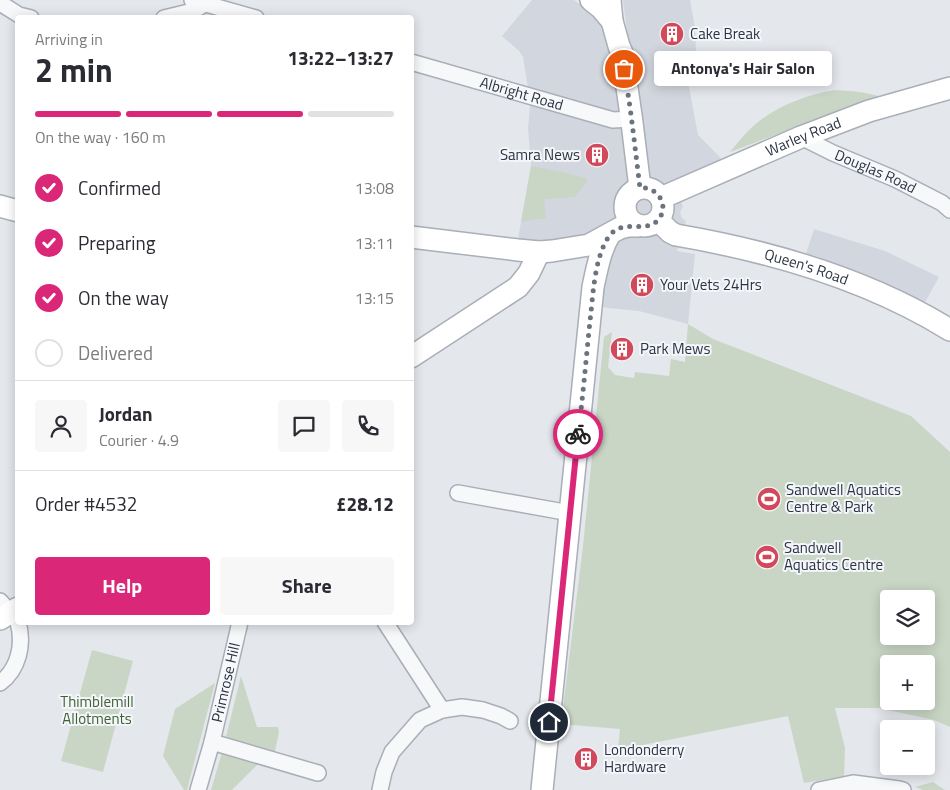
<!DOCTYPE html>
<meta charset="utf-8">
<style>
body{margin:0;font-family:"Titillium Web",sans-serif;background:#f7f7f7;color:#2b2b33;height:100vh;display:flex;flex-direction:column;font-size:19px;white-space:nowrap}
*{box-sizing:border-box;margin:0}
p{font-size:16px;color:#7c7c81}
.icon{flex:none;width:28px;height:28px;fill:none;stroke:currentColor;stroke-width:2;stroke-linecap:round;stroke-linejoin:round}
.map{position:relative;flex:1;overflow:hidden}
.sheet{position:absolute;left:15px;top:15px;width:399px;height:610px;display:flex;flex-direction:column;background:#fff;border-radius:5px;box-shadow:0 2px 12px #0003}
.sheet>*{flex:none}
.fabs{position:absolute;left:880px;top:590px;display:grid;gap:10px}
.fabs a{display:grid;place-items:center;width:55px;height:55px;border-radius:5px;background:#fff;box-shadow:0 2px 12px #0003;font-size:25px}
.pin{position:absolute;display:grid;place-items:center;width:42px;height:42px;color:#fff;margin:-21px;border:2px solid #fff;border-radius:50%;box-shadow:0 1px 5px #0007}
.courier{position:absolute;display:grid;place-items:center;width:50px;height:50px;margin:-25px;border:4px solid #db2777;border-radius:50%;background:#fff;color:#222;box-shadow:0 1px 6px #0007}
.bubble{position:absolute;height:35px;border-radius:5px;background:#fff;box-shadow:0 2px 12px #0003;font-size:16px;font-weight:700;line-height:35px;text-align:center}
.headline em{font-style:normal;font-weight:700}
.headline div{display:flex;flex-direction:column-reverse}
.headline{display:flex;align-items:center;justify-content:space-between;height:85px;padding:0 20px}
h1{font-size:32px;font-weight:700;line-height:38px}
.bar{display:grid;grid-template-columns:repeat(4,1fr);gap:8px 5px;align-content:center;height:60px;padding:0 20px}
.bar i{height:6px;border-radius:4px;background:#e1e1e2}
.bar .current{background:#db2777}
.bar p{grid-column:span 4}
.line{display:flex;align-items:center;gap:12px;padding:0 20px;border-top:1px solid #e1e1e2}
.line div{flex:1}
.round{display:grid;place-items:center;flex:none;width:52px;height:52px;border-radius:5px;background:#f7f7f7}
ol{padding:0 20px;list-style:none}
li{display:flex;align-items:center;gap:15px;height:55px}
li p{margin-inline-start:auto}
li .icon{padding:5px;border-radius:50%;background:#db2777;color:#fff;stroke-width:4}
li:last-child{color:#7c7c81}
li i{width:28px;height:28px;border:2px solid #e1e1e2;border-radius:50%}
.action{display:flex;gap:10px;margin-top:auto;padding:10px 20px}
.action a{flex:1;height:58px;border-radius:5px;background:#db2777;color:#fff;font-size:20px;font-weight:700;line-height:58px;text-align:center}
.action a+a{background:#f7f7f7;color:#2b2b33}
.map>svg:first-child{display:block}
.built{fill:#d2d6de}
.green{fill:#c9d6c5;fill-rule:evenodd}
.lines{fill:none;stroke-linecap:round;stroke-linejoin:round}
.street-casing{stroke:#a9aeb7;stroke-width:18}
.secondary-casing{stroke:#a9aeb7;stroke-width:24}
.street{stroke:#f7f8fa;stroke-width:15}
.secondary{stroke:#fff;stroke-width:21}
.done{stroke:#6c737f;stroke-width:5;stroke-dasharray:0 9}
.route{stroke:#db2777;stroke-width:6}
.labels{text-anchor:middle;stroke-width:4;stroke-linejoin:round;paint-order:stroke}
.poi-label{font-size:15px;fill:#2b3445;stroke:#f4f6f9;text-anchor:start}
.street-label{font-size:15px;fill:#2b3445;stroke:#f4f6f9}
.park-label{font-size:15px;fill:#3f6138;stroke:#f4f6f9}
</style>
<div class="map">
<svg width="950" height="790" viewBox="0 0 950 790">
<rect width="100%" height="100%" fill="#e4e7ec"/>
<path class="built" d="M 532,0 L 574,0 L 600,20 L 607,37 L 627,32 L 623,0 L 690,0 L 695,28 L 696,52 L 683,55 L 698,135 L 719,156 L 727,169 L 677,190 L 683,207 L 680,212 L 682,218 L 686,221 L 677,251 L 695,254 L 688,324 L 639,311 L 608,308 L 592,304 L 593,257 L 581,243 L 518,250 L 518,239 L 531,166 L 528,128 L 530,106 L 528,88 L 523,57 L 519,51 L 502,36 Z
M 814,229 L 885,251 L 939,277 L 924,304 L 885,285 L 816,256 L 806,254 Z"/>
<path class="green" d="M 836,90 C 851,91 866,92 881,97 L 857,104 L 730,152 C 736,145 741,138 748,131 C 769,109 806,94 836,90 Z
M 531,166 L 557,171 L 585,178 L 588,180 L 575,197 L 544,199 L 546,218 L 521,222 Z
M 688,324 L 713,339 L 911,416 L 950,452 L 950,727 L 934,720 L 879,708 L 835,708 L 845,748 L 844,776 L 804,783 L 788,716 L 618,750 L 620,729 L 561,724 L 583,546 L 604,337 L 612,332 L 608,367 L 615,375 L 634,378 L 635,372 L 669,376 L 671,359 L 685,362 ZM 889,599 L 926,599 L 926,636 L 889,636 ZM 889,664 L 926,664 L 926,701 L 889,701 Z
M 92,650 L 133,661 L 103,772 L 61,761 Z
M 241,676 L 257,727 L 278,727 L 279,732 L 274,756 L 261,752 L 258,764 L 232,790 L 211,790 L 223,749 Z
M 215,683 L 187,790 L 184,790 L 163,756 L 175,709 Z
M 933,782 L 945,790 L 923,790 L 915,787 Z"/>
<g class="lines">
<g class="street-casing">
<g id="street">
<path d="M 192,0 L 256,18"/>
<path d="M 0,3 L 19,15 L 31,18"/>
<path d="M 164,18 L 193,11 L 206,3"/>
<path id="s1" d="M 411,62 L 613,120 L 632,119"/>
<path id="s2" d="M 801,137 L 833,153 L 895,179 L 942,203 L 950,210"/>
<path d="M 458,493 L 570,513"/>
<path d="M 0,601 L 17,620"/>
<path d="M 385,622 L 442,710"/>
<path d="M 0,683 C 19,669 24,644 18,622"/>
<path d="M 212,742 L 318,773"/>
<path id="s3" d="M 198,790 L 212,742 L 240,622"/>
<path d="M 380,790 L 384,772 L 392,752 L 420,720 L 442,710 L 462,707 L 483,710 L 501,716 L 510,721"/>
<path d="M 819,790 L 853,783 L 899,789 L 903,790"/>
</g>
</g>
<g class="secondary-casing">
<g id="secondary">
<path d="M 591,0 L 601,8 L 612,21"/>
<path d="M 610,0 L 612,21 L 619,46 L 622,53 C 629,98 635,143 640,188"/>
<circle cx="644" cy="207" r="19"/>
<path id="s4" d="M 661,198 L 801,137 L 869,111 L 950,88"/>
<path d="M 0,206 L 18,211"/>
<path id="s5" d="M 658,220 L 670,232 L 676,235 C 770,251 869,280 950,330"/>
<path d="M 411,237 L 518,250 L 539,252 L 552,251 L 589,245 L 620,228 L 628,226 L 638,226"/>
<path d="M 411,357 L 518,287 L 529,273 L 539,252"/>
<path d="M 0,619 L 18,608"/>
<path d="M 542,790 L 593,287 C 597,269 600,250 610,234"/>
</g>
</g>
<use href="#street" class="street"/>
<use href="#secondary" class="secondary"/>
</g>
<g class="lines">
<path class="done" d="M 578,434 C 583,397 586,359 590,321 C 593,296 594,265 605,243 C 619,214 643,235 657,221 C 671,207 658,186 640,188 C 635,148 631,109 624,69"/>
<path class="route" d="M 549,722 L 578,434"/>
</g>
<defs>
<g id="building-disc" transform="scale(1.25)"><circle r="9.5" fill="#d1495b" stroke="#f4f6f9"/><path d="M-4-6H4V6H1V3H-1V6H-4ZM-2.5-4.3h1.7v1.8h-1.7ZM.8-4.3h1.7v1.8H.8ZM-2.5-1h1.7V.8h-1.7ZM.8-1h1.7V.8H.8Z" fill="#fff"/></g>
<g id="stadium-disc" transform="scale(1.25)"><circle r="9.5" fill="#d1495b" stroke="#f4f6f9"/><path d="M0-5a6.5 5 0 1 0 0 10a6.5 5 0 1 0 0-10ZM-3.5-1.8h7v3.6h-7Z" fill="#fff"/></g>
</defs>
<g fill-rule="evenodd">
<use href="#building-disc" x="672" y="34"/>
<use href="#building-disc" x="597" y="155"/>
<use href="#building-disc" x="642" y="285"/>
<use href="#building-disc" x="622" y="349"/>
<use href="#stadium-disc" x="769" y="499"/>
<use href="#stadium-disc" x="767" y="557"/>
<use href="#building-disc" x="586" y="759"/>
</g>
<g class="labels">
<g class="poi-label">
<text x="690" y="39">Cake Break</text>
<text x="580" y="160" text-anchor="end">Samra News</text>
<text x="660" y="290">Your Vets 24Hrs</text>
<text x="640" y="354">Park Mews</text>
<text x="786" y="495">Sandwell Aquatics<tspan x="786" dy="17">Centre &amp; Park</tspan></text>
<text x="784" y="553">Sandwell<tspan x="784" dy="17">Aquatics Centre</tspan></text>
<text x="604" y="755">Londonderry<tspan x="604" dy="17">Hardware</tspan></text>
</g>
<g class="street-label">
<text dy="5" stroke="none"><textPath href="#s1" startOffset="115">Albright Road</textPath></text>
<text dy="5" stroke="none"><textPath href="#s4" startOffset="155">Warley Road</textPath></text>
<text dy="5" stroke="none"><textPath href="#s2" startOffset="82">Douglas Road</textPath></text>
<text dy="5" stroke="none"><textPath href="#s5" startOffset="158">Queen's Road</textPath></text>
<text dy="5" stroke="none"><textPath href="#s3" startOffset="111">Primrose Hill</textPath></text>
</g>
<g class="park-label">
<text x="97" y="707">Thimblemill<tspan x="97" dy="17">Allotments</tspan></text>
</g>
</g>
</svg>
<div class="fabs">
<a><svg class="icon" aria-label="layers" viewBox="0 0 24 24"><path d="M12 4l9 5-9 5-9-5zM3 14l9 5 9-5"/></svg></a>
<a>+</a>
<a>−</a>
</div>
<div class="pin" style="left:624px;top:69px;background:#ea580c"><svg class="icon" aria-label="bag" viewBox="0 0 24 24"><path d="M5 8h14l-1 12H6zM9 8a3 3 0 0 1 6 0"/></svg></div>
<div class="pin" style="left:549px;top:722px;background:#1f2937"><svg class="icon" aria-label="home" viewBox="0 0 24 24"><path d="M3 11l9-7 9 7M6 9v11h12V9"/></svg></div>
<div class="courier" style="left:578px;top:434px"><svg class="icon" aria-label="bike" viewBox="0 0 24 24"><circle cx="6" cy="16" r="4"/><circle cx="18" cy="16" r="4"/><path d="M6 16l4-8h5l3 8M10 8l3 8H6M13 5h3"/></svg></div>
<div class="bubble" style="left:654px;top:51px;width:178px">Antonya's Hair Salon</div>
<section class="sheet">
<div class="headline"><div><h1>2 min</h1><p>Arriving in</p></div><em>13:22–13:27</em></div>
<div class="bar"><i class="current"></i><i class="current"></i><i class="current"></i><i></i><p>On the way · 160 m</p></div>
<ol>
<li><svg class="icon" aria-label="check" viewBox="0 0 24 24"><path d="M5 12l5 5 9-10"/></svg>Confirmed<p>13:08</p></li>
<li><svg class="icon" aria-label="check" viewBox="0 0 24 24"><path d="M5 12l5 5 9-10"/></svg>Preparing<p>13:11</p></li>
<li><svg class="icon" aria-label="check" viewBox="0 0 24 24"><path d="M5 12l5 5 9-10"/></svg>On the way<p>13:15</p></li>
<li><i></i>Delivered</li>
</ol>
<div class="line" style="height:90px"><a class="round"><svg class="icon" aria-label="person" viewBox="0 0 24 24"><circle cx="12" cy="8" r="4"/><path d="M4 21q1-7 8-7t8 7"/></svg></a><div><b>Jordan</b><p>Courier · 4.9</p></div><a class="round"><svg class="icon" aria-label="chat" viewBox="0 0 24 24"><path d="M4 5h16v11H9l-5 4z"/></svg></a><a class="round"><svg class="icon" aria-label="phone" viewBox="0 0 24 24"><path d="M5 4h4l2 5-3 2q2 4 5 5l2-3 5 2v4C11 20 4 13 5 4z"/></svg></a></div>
<div class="line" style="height:65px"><div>Order #4532</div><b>£28.12</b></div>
<div class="action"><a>Help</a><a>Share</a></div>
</section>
</div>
